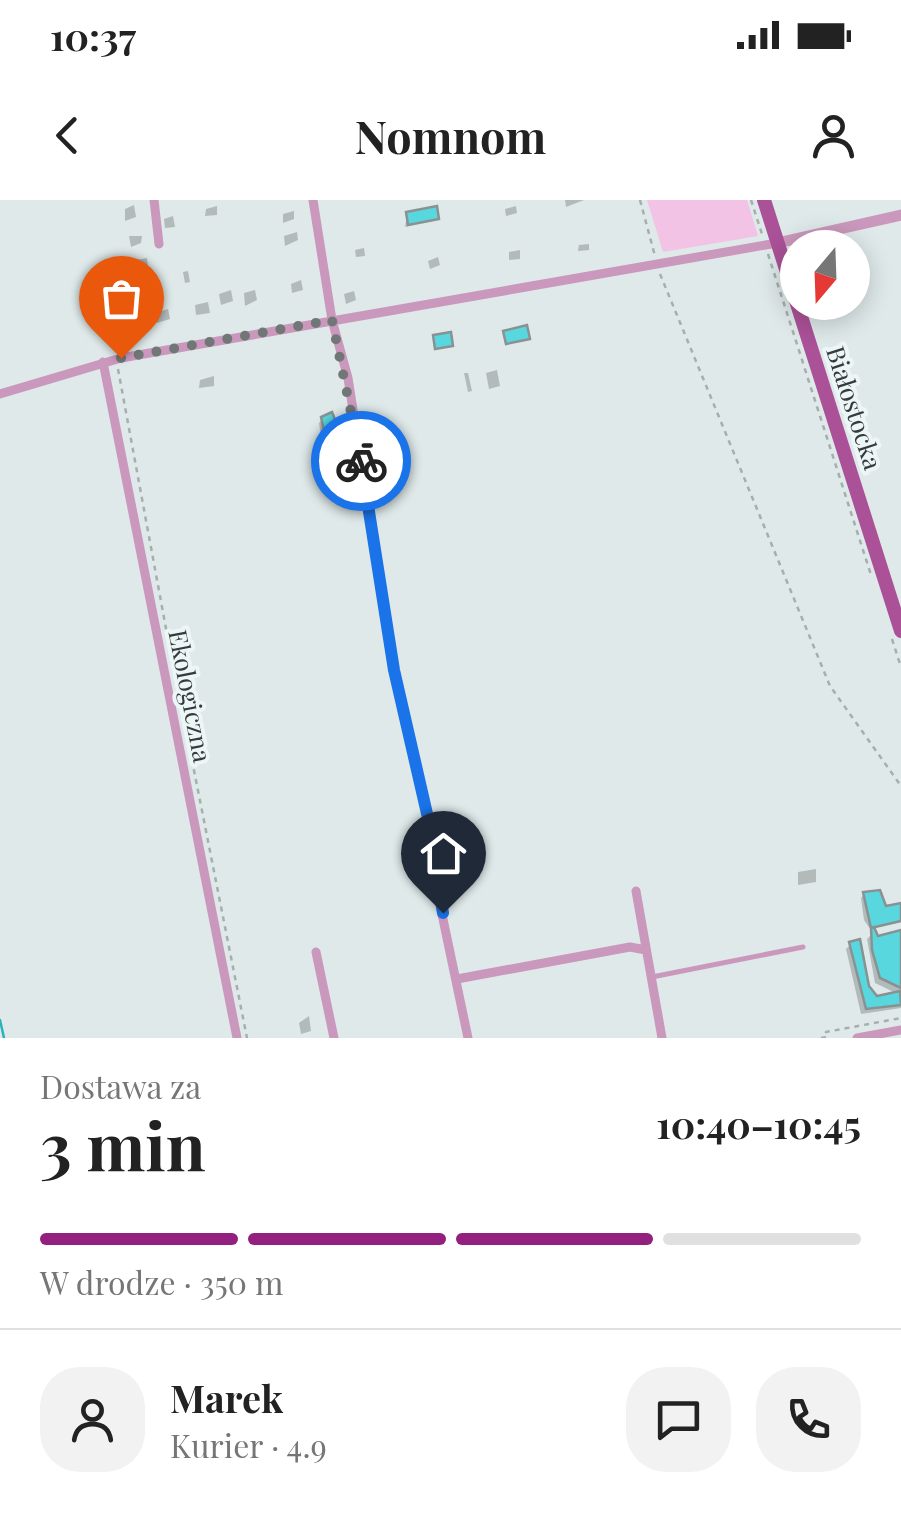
<!DOCTYPE html>
<html lang="pl">
<meta charset="utf-8">
<style>
body{margin:0;font-family:"Playfair Display",serif;background:#f2f2f2;color:#222;height:100vh;display:flex;flex-direction:column;font-size:38px;white-space:nowrap}
*{box-sizing:border-box;margin:0}
p{font-size:32px;color:#767676}
.icon{flex:none;width:55px;height:55px;fill:none;stroke:currentColor;stroke-width:2;stroke-linecap:round;stroke-linejoin:round}
.map{position:relative;height:838px;overflow:hidden}
.panel{display:flex;flex-direction:column;background:#fff;flex:1}
.panel>*{flex:none}
.needle{width:65px;rotate:199deg}
.fabs{position:absolute;left:780px;top:30px;display:grid;gap:20px}
.fabs a{display:grid;place-items:center;width:90px;height:90px;border-radius:50%;background:#fff;box-shadow:0 5px 25px #0003;font-size:50px}
.pin{position:absolute;display:grid;place-items:center;width:85px;height:85px;color:#fff;margin:-102px -42px;border-radius:50% 50% 50% 0;rotate:-45deg;box-shadow:0 0 10px #0007}
.pin .icon{rotate:45deg}
.courier{position:absolute;display:grid;place-items:center;width:100px;height:100px;margin:-50px;border:8px solid #1a73e8;border-radius:50%;background:#fff;color:#222;box-shadow:0 2px 12px #0007}
.overview em{font-style:normal;font-weight:700}
.overview div{display:flex;flex-direction:column-reverse}
.overview{display:flex;align-items:center;justify-content:space-between;height:170px;padding:0 40px}
h1{font-size:65px;font-weight:700;line-height:75px}
.bar{display:grid;grid-template-columns:repeat(4,1fr);gap:15px 10px;align-content:center;height:120px;padding:0 40px}
.bar i{height:12px;border-radius:8px;background:#e0e0e0}
.bar .active{background:#93207f}
.bar p{grid-column:span 4}
.line{display:flex;align-items:center;gap:25px;padding:0 40px;border-top:2px solid #e0e0e0}
.line div{flex:1}
.round{display:grid;place-items:center;flex:none;width:105px;height:105px;border-radius:40px;background:#f2f2f2}
.status{display:flex;justify-content:space-between;align-items:center;height:70px;padding:0 50px;background:#fff;direction:ltr}
.status svg{height:28px;fill:currentColor}
header{display:flex;justify-content:space-between;align-items:center;height:130px;padding:0 40px;background:#fff;font-size:45px;font-weight:700}
.map>svg:first-child{display:block}
.green{fill:#f2c3e5}
.shadow{fill:#0003}
.lines{fill:none;stroke-linecap:round;stroke-linejoin:round}
.stream{stroke:#28b3bb;stroke-width:2.5}
.building{fill:#58d7df;stroke:#899293;stroke-width:2.5}
.path{stroke:#a6aeae;stroke-width:2.5;stroke-dasharray:5 5;stroke-linecap:butt}
.service{stroke:#ca98bc;stroke-width:5}
.minor{stroke:#ca98bc;stroke-width:9}
.tertiary{stroke:#ca98bc;stroke-width:11}
.primary{stroke:#aa5197;stroke-width:14}
.done{stroke:#717777;stroke-width:10;stroke-dasharray:0 18}
.route{stroke:#1a73e8;stroke-width:12}
.labels{text-anchor:middle;stroke-width:8;stroke-linejoin:round;paint-order:stroke}
.street-label{font-size:25px;fill:#363a3a;stroke:#ecf6f6}
</style>
<div class="status"><b>10:37</b><svg viewBox="0 0 49 12"><path d="M0 12V9h3v3zM5 12V6h3v6zM10 12V3h3v9zM15 12V0h3v12zM26 1h20v11H26zM47 4h2v5h-2z"/></svg></div>
<header><svg class="icon" aria-label="back" viewBox="0 0 24 24"><path d="M15 5l-7 7 7 7"/></svg>Nomnom<svg class="icon" aria-label="person" viewBox="0 0 24 24"><circle cx="12" cy="8" r="4"/><path d="M4 21q1-7 8-7t8 7"/></svg></header>
<div class="map">
<svg width="901" height="838" viewBox="0 0 901 838">
<rect width="100%" height="100%" fill="#dfe9e9"/>
<path class="green" d="M 647,0 L 747,0 L 758,36 L 663,52 Z"/>
<path class="shadow" d="M 565,0 L 584,0 L 566,7 Z
M 134,5 L 136,17 L 125,21 L 125,9 Z
M 217,6 L 217,15 L 205,16 L 206,9 Z
M 516,6 L 517,13 L 506,16 L 505,9 Z
M 294,11 L 294,19 L 283,23 L 283,14 Z
M 407,14 L 436,19 L 405,27 Z
M 173,16 L 175,27 L 165,28 L 164,19 Z
M 297,32 L 298,40 L 285,46 L 284,36 Z
M 129,36 L 142,36 L 141,43 L 131,47 Z
M 589,44 L 589,50 L 578,51 L 579,45 Z
M 364,48 L 365,56 L 356,57 L 355,50 Z
M 520,50 L 520,59 L 509,60 L 509,52 Z
M 438,57 L 440,65 L 430,69 L 428,61 Z
M 147,58 L 148,66 L 135,69 L 136,60 Z
M 188,71 L 190,82 L 185,83 L 183,72 Z
M 301,80 L 303,90 L 292,93 L 291,84 Z
M 231,90 L 233,101 L 221,105 L 219,94 Z
M 255,90 L 257,100 L 245,106 L 244,93 Z
M 354,91 L 356,100 L 346,104 L 344,94 Z
M 208,102 L 210,113 L 196,115 L 195,105 Z
M 168,109 L 170,119 L 157,123 L 155,113 Z
M 131,113 L 144,113 L 145,119 L 132,121 Z
M 497,170 L 500,186 L 489,189 L 486,173 Z
M 464,173 L 468,173 L 472,191 L 468,192 Z
M 214,176 L 214,186 L 199,188 L 200,180 Z
M 323,219 L 335,237 L 322,242 L 319,223 Z
M 816,669 L 816,682 L 798,685 L 798,672 Z
M 864,694 L 884,709 L 901,706 L 901,722 L 870,729 L 864,720 L 861,698 Z
M 872,734 L 877,739 L 901,735 L 901,808 L 861,814 L 846,749 L 851,744 L 865,785 L 875,798 L 900,795 L 875,783 L 867,739 Z
M 309,816 L 311,831 L 301,834 L 299,823 Z"/>
<g class="lines">
<path class="stream" d="M 0,820 L 4,838"/>
</g>
<path class="building" d="M 437,6 L 439,19 L 408,25 L 406,12 Z
M 527,125 L 530,139 L 506,144 L 503,131 Z
M 451,132 L 453,146 L 435,149 L 433,135 Z
M 332,212 L 340,232 L 337,238 L 326,240 L 321,217 Z
M 880,690 L 886,706 L 901,703 L 901,721 L 871,728 L 863,692 Z
M 874,727 L 878,736 L 901,730 L 901,788 L 880,778 L 872,750 L 871,728 Z
M 860,739 L 869,786 L 877,796 L 900,791 L 901,805 L 866,809 L 849,742 Z"/>
<g class="lines">
<path class="path" d="M 640,0 L 655,56
M 751,0 L 763,37
M 768,54 L 871,375
M 660,74 L 830,486 L 901,586
M 118,169 L 177,488
M 892,439 L 901,467
M 186,530 L 247,838
M 821,838 L 827,837 L 826,832 L 901,818"/>
<path class="service" d="M 652,777 L 803,747"/>
<path class="minor" d="M 154,0 L 159,44
M 313,0 L 332,120 L 348,178 L 394,470 L 428,618 L 431,662 L 468,838
M 103,162 L 237,838
M 0,194 L 121,158 L 777,43
M 636,691 L 662,838
M 316,752 L 334,838
M 457,779 L 630,747 L 646,750
M 857,838 L 901,830"/>
<path class="tertiary" d="M 777,43 L 901,15"/>
<path class="primary" d="M 764,0 L 901,431"/>
</g>
<g class="lines">
<path class="done" d="M 121,158 L 332,120 L 361,261"/>
<path class="route" d="M 361,261 L 394,470 L 428,618 L 443,713"/>
</g>
<g class="labels">
<g class="street-label">
<text transform="translate(854 208) rotate(72)" y="9">Białostocka</text>
<text transform="translate(190 496) rotate(79)" y="9">Ekologiczna</text>
</g>
</g>
</svg>
<div class="fabs">
<a><svg class="needle" viewBox="-14 -14 28 28"><path d="M0-13l5 13h-10z" fill="#e53935"/><path d="M0 13l5-13h-10z" fill="#767676"/></svg></a>
</div>
<div class="pin" style="left:121px;top:158px;background:#ea580c"><svg class="icon" aria-label="bag" viewBox="0 0 24 24"><path d="M5 8h14l-1 12H6zM9 8a3 3 0 0 1 6 0"/></svg></div>
<div class="pin" style="left:443px;top:713px;background:#1f2937"><svg class="icon" aria-label="home" viewBox="0 0 24 24"><path d="M3 11l9-7 9 7M6 9v11h12V9"/></svg></div>
<div class="courier" style="left:361px;top:261px"><svg class="icon" aria-label="bike" viewBox="0 0 24 24"><circle cx="6" cy="16" r="4"/><circle cx="18" cy="16" r="4"/><path d="M6 16l4-8h5l3 8M10 8l3 8H6M13 5h3"/></svg></div>
</div>
<section class="panel">
<div class="overview"><div><h1>3 min</h1><p>Dostawa za</p></div><em>10:40–10:45</em></div>
<div class="bar"><i class="active"></i><i class="active"></i><i class="active"></i><i></i><p>W drodze · 350 m</p></div>
<div class="line" style="height:180px"><a class="round"><svg class="icon" aria-label="person" viewBox="0 0 24 24"><circle cx="12" cy="8" r="4"/><path d="M4 21q1-7 8-7t8 7"/></svg></a><div><b>Marek</b><p>Kurier · 4.9</p></div><a class="round"><svg class="icon" aria-label="chat" viewBox="0 0 24 24"><path d="M4 5h16v11H9l-5 4z"/></svg></a><a class="round"><svg class="icon" aria-label="phone" viewBox="0 0 24 24"><path d="M5 4h4l2 5-3 2q2 4 5 5l2-3 5 2v4C11 20 4 13 5 4z"/></svg></a></div>
</section>
